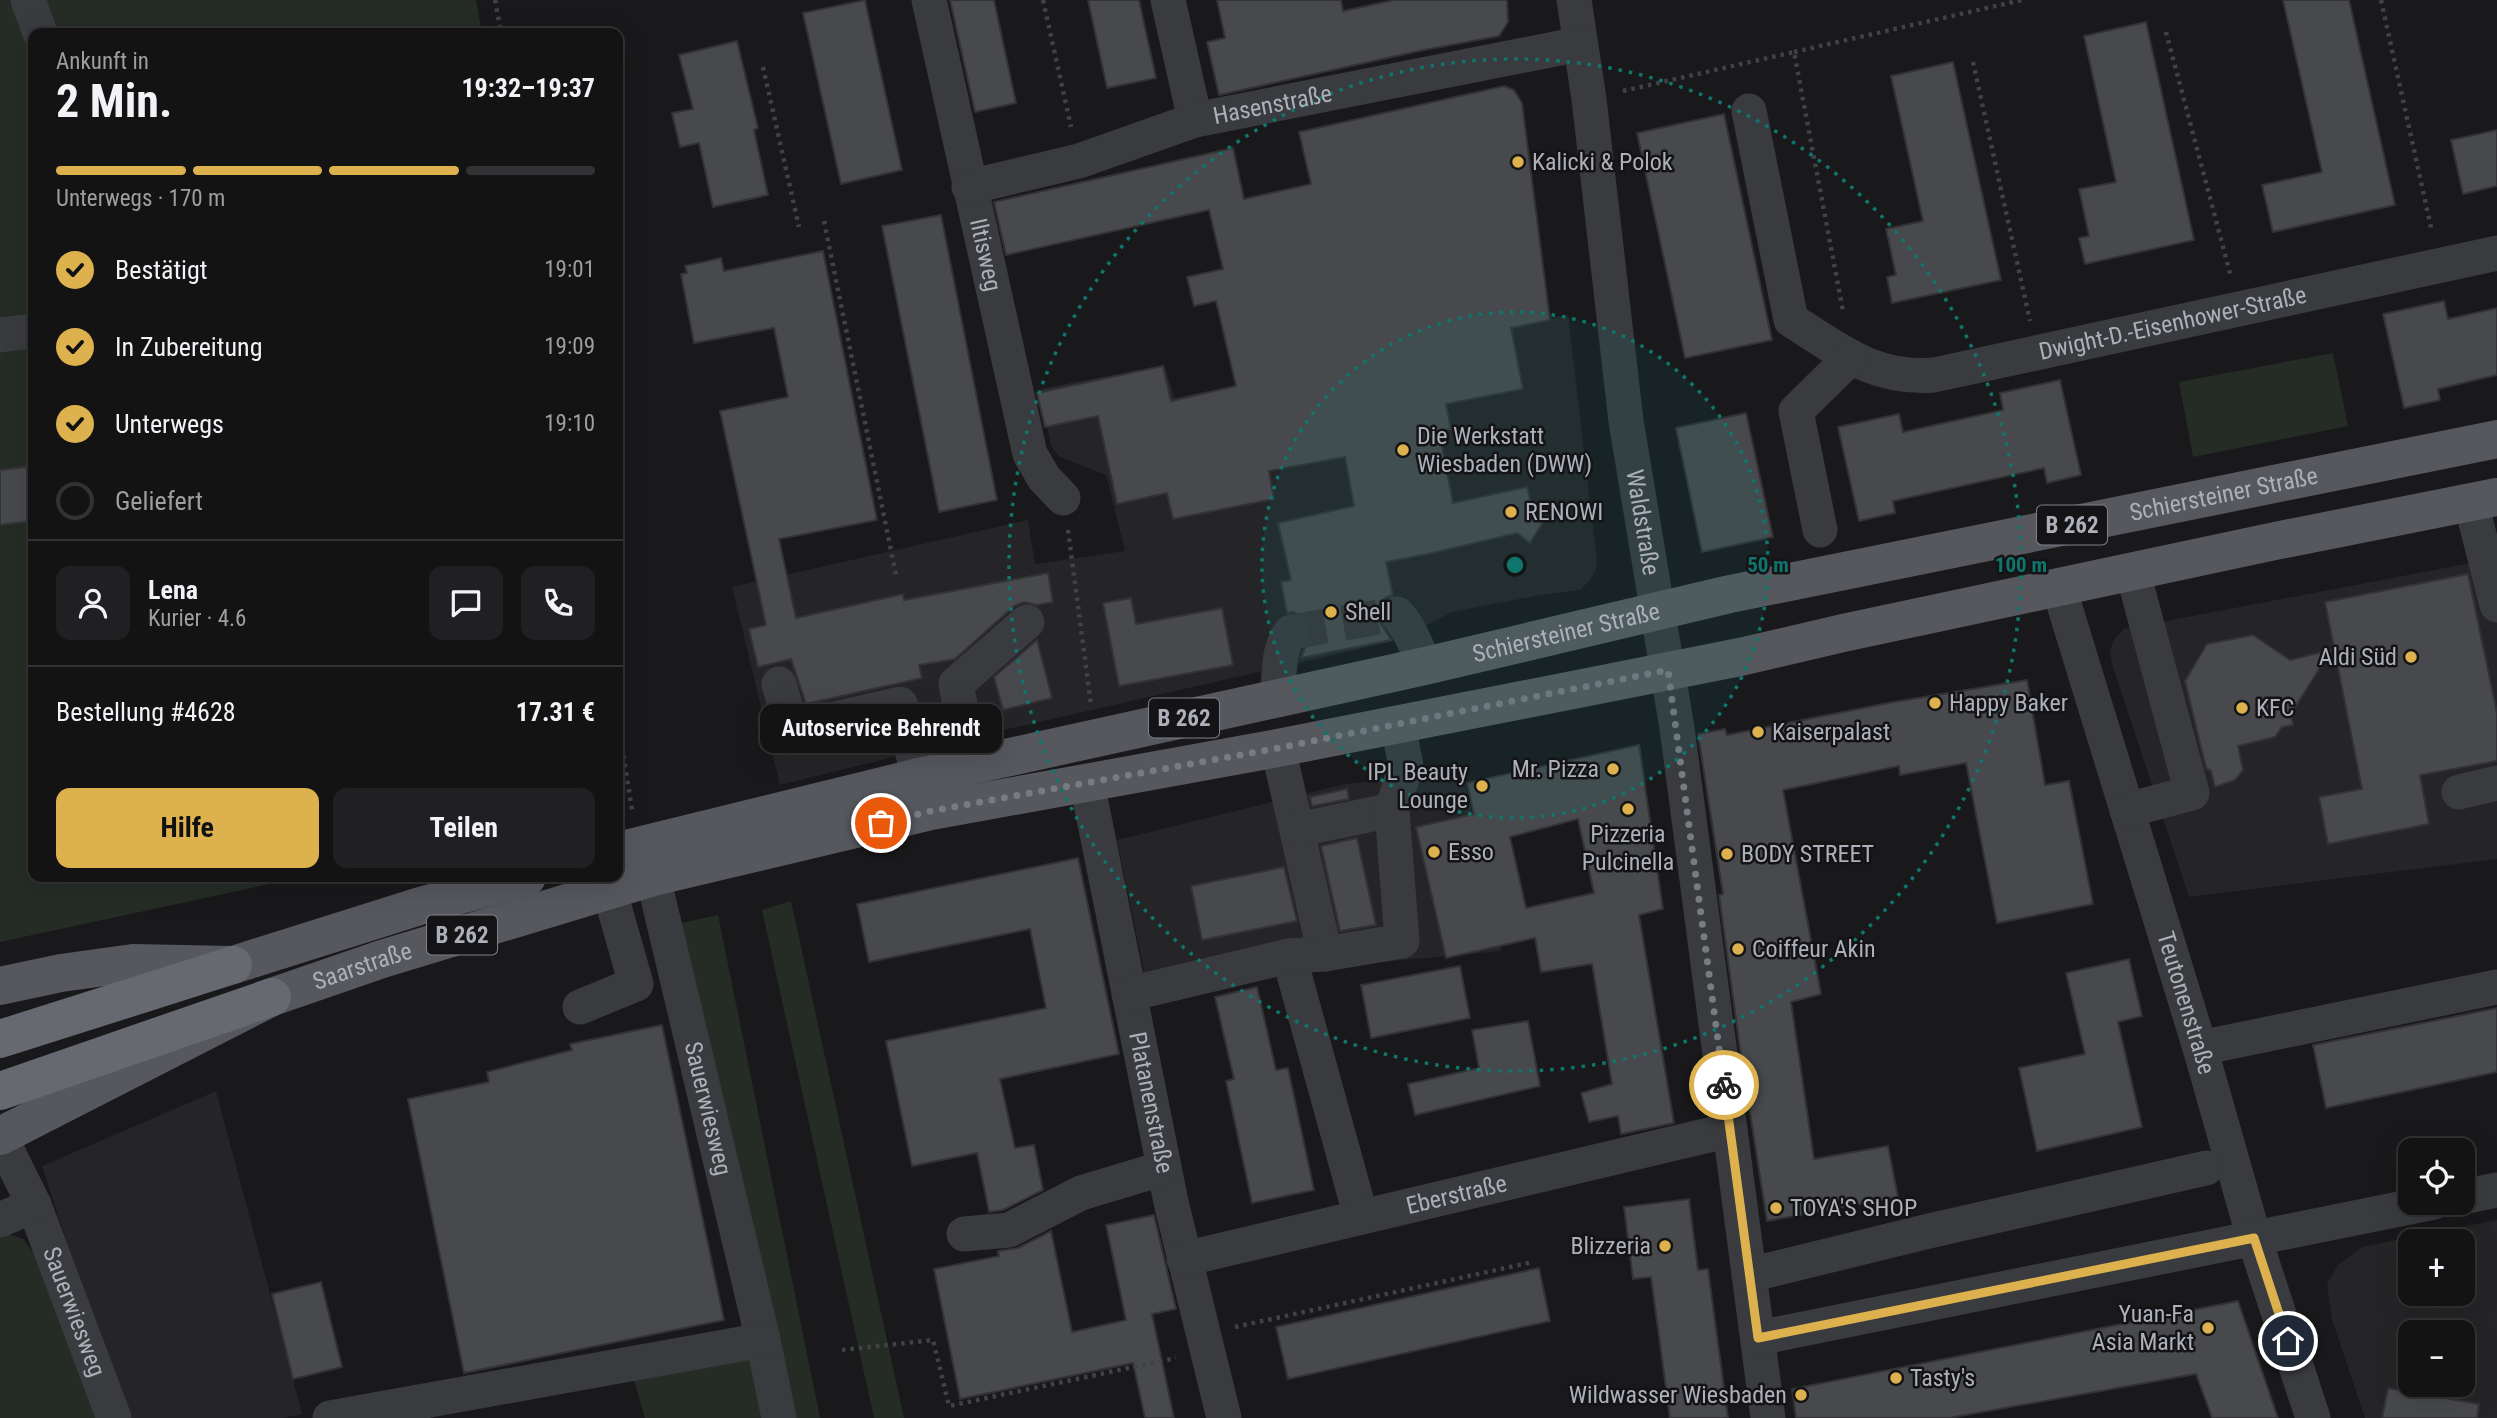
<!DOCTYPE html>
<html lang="de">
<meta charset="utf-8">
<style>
body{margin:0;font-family:"Roboto Condensed",sans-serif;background:#202022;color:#f1f3f6;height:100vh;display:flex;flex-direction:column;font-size:26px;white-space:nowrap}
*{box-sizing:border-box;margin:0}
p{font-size:23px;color:#9d9ea0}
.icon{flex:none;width:38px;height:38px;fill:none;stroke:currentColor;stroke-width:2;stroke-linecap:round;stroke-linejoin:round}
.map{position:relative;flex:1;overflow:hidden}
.sheet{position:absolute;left:28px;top:28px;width:595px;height:854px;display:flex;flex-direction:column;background:#131314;border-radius:14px;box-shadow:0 7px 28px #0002,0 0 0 2px #323234}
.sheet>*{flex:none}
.buttons{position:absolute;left:2398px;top:1138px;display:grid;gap:14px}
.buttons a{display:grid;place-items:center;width:77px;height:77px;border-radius:14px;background:#131314;box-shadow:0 7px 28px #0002,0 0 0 2px #323234;font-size:35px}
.pin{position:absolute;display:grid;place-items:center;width:60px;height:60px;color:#fff;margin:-30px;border:4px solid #fff;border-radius:50%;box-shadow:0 2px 7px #0007}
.courier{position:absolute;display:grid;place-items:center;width:70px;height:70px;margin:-35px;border:5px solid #ddb24e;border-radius:50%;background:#fff;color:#222;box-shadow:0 2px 9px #0007}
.bubble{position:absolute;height:49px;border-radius:14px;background:#131314;box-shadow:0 7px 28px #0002,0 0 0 2px #323234;font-size:23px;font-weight:700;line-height:49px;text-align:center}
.head em{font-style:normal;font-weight:700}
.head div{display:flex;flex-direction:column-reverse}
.head{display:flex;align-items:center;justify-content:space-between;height:119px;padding:0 28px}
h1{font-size:46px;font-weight:700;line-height:52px}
.bar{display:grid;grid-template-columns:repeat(4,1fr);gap:10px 7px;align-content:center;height:84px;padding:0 28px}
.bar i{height:9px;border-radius:5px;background:#323234}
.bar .active{background:#ddb24e}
.bar p{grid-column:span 4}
.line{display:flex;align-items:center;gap:18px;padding:0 28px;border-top:2px solid #323234}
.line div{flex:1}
.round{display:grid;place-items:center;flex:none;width:74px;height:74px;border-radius:14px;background:#202022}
ol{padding:0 28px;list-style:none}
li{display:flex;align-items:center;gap:21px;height:77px}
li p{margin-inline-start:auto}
li .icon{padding:7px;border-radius:50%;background:#ddb24e;color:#111;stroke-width:4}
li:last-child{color:#9d9ea0}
li i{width:38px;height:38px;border:4px solid #323234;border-radius:50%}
.button{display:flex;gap:14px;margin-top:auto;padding:14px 28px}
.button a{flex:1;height:80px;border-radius:14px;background:#ddb24e;color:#111;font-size:28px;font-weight:700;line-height:80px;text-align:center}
.button a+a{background:#202022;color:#f1f3f6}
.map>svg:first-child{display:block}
.built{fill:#252527;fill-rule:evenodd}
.green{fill:#252c26}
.building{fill:#48494d;stroke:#333336;stroke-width:2;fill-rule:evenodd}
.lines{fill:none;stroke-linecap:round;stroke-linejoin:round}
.minor-tunnel{stroke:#37373b;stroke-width:35;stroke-dasharray:35 18;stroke-linecap:butt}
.path{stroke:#404246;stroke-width:4.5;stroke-dasharray:3.5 5;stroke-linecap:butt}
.minor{stroke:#3a3b3f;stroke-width:35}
.major{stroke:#57585e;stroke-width:38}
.highway{stroke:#676970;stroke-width:38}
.done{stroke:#797b82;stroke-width:7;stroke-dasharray:0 12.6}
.route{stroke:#ddb24e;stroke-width:9}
.ring{fill:none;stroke:#0f766e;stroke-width:3.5;stroke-dasharray:3.5 7}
.poi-dot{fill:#ddb24e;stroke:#141416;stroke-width:2.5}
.labels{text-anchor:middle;stroke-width:5;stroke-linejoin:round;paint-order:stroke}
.shield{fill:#141416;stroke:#7f8188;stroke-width:2}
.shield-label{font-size:23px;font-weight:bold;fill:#adb0b9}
.street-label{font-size:24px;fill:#adb0b9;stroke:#141416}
.poi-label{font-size:24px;fill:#adb0b9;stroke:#141416;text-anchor:start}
.centre{fill:#0f766e;stroke:#141416;stroke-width:3.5}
.ring-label{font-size:21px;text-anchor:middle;font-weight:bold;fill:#0f766e;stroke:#141416;stroke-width:5;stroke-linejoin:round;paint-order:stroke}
</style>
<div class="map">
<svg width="2497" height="1418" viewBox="0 0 2497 1418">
<rect width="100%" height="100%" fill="#19191b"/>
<path class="built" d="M 1568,315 L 1597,561 L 1596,570 L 1590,580 L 1580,590 L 1541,595 L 1452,612 L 1399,640 L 982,735 L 780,785 L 732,587 L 1028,520 L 1035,564 L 1125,551 L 1106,475 L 1060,457 L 1051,446 L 1040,389 L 1164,365 L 1175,398 Z
M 2497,558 L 2497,859 L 2189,897 L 2112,664 L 2110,652 L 2113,641 L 2124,629 Z
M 1463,773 L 1502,951 L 1295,970 L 1150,1000 L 1117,840 L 1345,784 Z
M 216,1091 L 302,1414 L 282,1418 L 124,1418 L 42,1166 Z
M 2497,1220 L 2497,1418 L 2365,1418 L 2332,1319 L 2327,1284 L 2338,1265 L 2362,1247 ZM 2410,1241 L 2462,1241 L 2462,1293 L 2410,1293 ZM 2410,1332 L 2462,1332 L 2462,1384 L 2410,1384 Z"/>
<path class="green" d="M 0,0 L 476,0 L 482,33 L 33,33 L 33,877 L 302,877 L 0,942 Z
M 2333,353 L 2348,426 L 2193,457 L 2179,382 Z
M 791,901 L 904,1418 L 874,1418 L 762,910 Z
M 718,915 L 820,1418 L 791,1418 L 681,923 Z
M 0,1231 L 23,1239 L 43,1265 L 101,1418 L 0,1418 Z
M 755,1359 L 767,1418 L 645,1418 L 633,1377 Z"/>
<path class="building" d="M 865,0 L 902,170 L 841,184 L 803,13 Z
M 950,0 L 994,0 L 1016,103 L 975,112 Z
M 1088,0 L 1139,0 L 1156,78 L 1107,88 Z
M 1217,0 L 1341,0 L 1343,11 L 1394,0 L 1507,0 L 1508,22 L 1499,36 L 1424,50 L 1219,95 L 1207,42 L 1225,38 Z
M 2283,0 L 2349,0 L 2395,205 L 2273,232 L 2262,185 L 2322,172 Z
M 2146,22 L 2194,240 L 2085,264 L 2079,238 L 2089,236 L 2079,189 L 2116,182 L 2084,36 Z
M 737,41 L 758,128 L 754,130 L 768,195 L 713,207 L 699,143 L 680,147 L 672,113 L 693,109 L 679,55 Z
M 1953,62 L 2001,280 L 1892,303 L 1887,277 L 1896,275 L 1886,229 L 1923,221 L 1891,76 Z
M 1504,86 L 1514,90 L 1522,103 L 1550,320 L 1511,328 L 1523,389 L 1446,404 L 1451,429 L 1439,431 L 1453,503 L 1527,487 L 1533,511 L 1545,519 L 1530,543 L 1517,533 L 1428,554 L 1386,562 L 1393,595 L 1385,598 L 1378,606 L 1377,617 L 1391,640 L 1301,658 L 1311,633 L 1309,624 L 1303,616 L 1293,612 L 1287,613 L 1281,582 L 1291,580 L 1278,523 L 1354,506 L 1345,457 L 1269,471 L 1274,499 L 1173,519 L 1167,493 L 1117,504 L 1098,416 L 1045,427 L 1037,393 L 1163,366 L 1171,401 L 1236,386 L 1216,301 L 1194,306 L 1187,277 L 1223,269 L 1209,210 L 1006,255 L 994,202 L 1233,148 L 1244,199 L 1311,184 L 1299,132 Z
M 1724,114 L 1772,340 L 1685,358 L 1637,133 Z
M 2497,130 L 2497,186 L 2463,194 L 2451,140 Z
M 941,215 L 997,500 L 939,512 L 882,226 Z
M 823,251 L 877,520 L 779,539 L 796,618 L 903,594 L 904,600 L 1048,573 L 1053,602 L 1037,605 L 1024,602 L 1014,606 L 955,659 L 919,665 L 922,678 L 806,704 L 791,659 L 758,667 L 749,629 L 766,625 L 720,411 L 788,397 L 774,328 L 694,343 L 681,274 L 687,273 L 685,266 L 721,258 L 724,271 Z
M 2444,301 L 2448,319 L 2497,308 L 2497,375 L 2438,389 L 2440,400 L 2404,408 L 2383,314 Z
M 2060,380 L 2081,475 L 2047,483 L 2044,468 L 1893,501 L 1895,513 L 1859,521 L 1838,427 L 1899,414 L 1903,432 L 2003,410 L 2000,393 Z
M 1746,413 L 1773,537 L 1702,552 L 1676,428 Z
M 33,466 L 33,521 L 0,525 L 0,470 Z
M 2468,574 L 2497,713 L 2497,761 L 2420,775 L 2429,824 L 2328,844 L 2319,797 L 2362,789 L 2325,602 Z
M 1131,598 L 1136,624 L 1222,608 L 1233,665 L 1119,686 L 1103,603 Z
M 2253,635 L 2290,660 L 2331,650 L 2291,714 L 2293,725 L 2282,727 L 2275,737 L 2238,746 L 2243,770 L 2235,780 L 2215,787 L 2211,771 L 2206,768 L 2185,681 L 2207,644 Z
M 1037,640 L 1052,698 L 1003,710 L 994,677 Z
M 2027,680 L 2045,785 L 2069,781 L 2093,904 L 1997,923 L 1966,763 L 1900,775 L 1899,766 L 1783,790 L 1821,994 L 1791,1002 L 1814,1159 L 1888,1146 L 1898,1197 L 1767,1221 L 1741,1056 L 1719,895 L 1723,894 L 1698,734 L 1725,729 L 1727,735 L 1888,703 Z
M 1639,745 L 1663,909 L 1639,915 L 1674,1123 L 1621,1134 L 1618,1116 L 1589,1122 L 1581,1093 L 1612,1084 L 1592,964 L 1541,972 L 1535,938 L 1446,958 L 1416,827 L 1474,814 L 1467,783 ZM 1578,819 L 1594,893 L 1526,908 L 1510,837 Z
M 1347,789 L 1349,799 L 1312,806 L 1310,797 Z
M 1357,838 L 1376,925 L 1340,931 L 1321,846 Z
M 1078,858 L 1119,1054 L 1000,1079 L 1015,1148 L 1034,1145 L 1043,1190 L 1003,1210 L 989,1212 L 977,1153 L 912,1166 L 886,1041 L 1046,1008 L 1030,929 L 869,962 L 857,904 Z
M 1284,867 L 1297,921 L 1202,940 L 1191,886 Z
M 2129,959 L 2142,1016 L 2118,1022 L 2142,1127 L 2037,1151 L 2019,1068 L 2085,1054 L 2066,973 Z
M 1460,966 L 1470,1018 L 1371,1038 L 1361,985 Z
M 1257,987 L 1276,1070 L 1288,1068 L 1314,1190 L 1252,1203 L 1226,1081 L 1234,1079 L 1215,997 Z
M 2497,1008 L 2497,1072 L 2326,1108 L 2313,1045 Z
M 1528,1021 L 1540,1086 L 1415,1115 L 1408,1084 L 1479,1068 L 1472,1030 Z
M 662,1025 L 724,1320 L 464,1373 L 408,1099 L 489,1082 L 487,1072 L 572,1050 L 570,1044 Z
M 1689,1199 L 1698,1270 L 1708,1269 L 1728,1418 L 1670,1418 L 1651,1277 L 1633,1279 L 1624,1207 Z
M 1154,1215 L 1176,1309 L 1152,1314 L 1174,1418 L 1145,1418 L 1133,1363 L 960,1399 L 934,1269 L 999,1256 L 998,1251 L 1018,1248 L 1051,1231 L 1072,1332 L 1126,1320 L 1106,1225 Z
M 1539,1268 L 1550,1321 L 1288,1379 L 1276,1327 Z
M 321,1282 L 342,1367 L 293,1379 L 272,1294 Z
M 2238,1301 L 2278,1418 L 2212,1418 L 2196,1374 L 1949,1418 L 1796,1418 L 1792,1389 Z
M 2388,1388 L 2479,1404 L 2477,1418 L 2382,1418 Z"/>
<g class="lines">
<path class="minor-tunnel" d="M 1291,632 L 1397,614"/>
<path class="path" d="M 495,0 L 501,33
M 1043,0 L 1071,127
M 2381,0 L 2432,232
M 2166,32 L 2231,277
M 1794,52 L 2022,0
M 1973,62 L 2030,321
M 763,67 L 799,227
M 1623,91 L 1794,52 L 1843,311
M 824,221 L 896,575
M 1068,530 L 1091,705
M 618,722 L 632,810
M 1235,1327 L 1533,1262
M 842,1350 L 933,1340 L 949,1406 L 1176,1358"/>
<g class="minor">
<path d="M 28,0 L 40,33"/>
<path id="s1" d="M 929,0 L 1030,454 L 1044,478 L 1063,498"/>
<path d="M 1168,0 L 1195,120"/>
<path id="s2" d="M 1574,0 L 1589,99 L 1626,421 L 1677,728 L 1768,1418"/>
<path id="s3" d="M 1749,111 L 1791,320 C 1839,350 1874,380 1934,375 L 2497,253"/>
<path id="s4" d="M 969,187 L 1079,161 L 1195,120 L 1580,44"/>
<path d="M 0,335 L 33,331"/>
<path d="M 2471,503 L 2497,605"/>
<path d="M 1820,530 L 1796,411 L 1851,357"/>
<path id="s5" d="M 2059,588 L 2200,1048 L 2254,1238 L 2313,1418"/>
<path d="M 1397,614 C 1410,628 1417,648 1425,666"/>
<path d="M 779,684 L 792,729 L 900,704 L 919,777"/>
<path d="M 1277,698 C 1280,676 1277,649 1291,632"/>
<path d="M 1278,748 L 1325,954"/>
<path d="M 972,765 L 956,684 L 1027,622"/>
<path id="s6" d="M 1087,783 L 1171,1202 L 1224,1418"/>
<path d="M 2459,792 L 2497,783"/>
<path d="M 2127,810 L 2192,793 L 2133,573"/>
<path d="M 1297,830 L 1392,810"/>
<path id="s7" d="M 653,877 L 763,1340 L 779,1418"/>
<path d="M 1289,956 L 1361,1217"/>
<path d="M 1129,994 L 1289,956 L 1325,954 L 1402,941 L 1392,810 L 1406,766 L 1398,725"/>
<path d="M 580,1007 L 636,984 L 609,889"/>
<path d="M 2200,1048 L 2497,987"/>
<path d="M 2462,1197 L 2497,1190"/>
<path id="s8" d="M 34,1205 L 114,1418"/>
<path d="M 0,1220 L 34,1205 L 0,1136"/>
<path d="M 964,1234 L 1009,1230 L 1081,1193 L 1164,1168"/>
<path id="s9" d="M 1184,1259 L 1730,1130"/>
<path d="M 1749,1275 L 1929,1231 L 2206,1168"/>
<path d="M 1758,1338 L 2434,1202"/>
<path d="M 330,1418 L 763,1340"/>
</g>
<g class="major">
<path id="s10" d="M 618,851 L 919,777 L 1425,666 L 1730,594 L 2497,439"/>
<path d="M 0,986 L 61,973 L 133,963 L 233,965 L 420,906 L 527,877"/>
<path id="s11" d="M 0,1136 L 272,997 L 382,959 L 653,877 L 931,811 L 1278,748 L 1740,657 L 1843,633 L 2275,541 L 2497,497"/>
</g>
<path class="highway" d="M 0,1039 L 233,965
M 0,1091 L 272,997"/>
</g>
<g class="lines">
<path class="done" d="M 881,823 L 931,811 L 1278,748 L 1668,670 L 1724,1085"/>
<path class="route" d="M 1724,1085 L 1758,1338 L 2254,1238 L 2288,1341"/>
</g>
<circle cx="1515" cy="565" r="253" fill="#0f766e" fill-opacity=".12"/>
<g class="ring">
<circle cx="1515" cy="565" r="253"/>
<circle cx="1515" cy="565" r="506"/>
</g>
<g class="poi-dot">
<circle cx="1518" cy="162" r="7"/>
<circle cx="1403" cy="450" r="7"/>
<circle cx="1511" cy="512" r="7"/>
<circle cx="1331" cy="612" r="7"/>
<circle cx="2411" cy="657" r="7"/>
<circle cx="1935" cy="703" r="7"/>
<circle cx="2242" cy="708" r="7"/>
<circle cx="1758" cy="732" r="7"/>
<circle cx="1613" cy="769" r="7"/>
<circle cx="1482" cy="786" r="7"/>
<circle cx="1628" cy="809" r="7"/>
<circle cx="1434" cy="852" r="7"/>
<circle cx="1727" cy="854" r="7"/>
<circle cx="1738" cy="949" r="7"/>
<circle cx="1776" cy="1208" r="7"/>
<circle cx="1665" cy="1246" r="7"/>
<circle cx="2208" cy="1328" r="7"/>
<circle cx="1896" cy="1378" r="7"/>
<circle cx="1801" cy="1395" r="7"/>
</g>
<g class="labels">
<g class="shield">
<rect x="2037" y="505.5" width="70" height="39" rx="5"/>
<rect x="1149" y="698.5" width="70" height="39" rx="5"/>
<rect x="427" y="915.5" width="70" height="39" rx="5"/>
</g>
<g class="shield-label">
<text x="2072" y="533">B 262</text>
<text x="1184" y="726">B 262</text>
<text x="462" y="943">B 262</text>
</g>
<g class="street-label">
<text dy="8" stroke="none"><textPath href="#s4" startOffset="315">Hasenstraße</textPath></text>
<text dy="8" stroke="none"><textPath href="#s1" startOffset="261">Iltisweg</textPath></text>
<text dy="8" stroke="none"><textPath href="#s3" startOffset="614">Dwight-D.-Eisenhower-Straße</textPath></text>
<text dy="8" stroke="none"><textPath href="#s10" startOffset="1645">Schiersteiner Straße</textPath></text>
<text dy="8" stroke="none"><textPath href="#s2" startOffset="527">Waldstraße</textPath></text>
<text dy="8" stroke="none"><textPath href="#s10" startOffset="973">Schiersteiner Straße</textPath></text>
<text dy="8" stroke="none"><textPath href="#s11" startOffset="401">Saarstraße</textPath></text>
<text dy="8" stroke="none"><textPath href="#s5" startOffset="434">Teutonenstraße</textPath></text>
<text dy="8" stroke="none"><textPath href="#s6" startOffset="326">Platanenstraße</textPath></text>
<text dy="8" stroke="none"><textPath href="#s7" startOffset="238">Sauerwiesweg</textPath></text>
<text dy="8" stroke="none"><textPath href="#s9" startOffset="280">Eberstraße</textPath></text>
<text dy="8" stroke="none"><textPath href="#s8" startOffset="114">Sauerwiesweg</textPath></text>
</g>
<g class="poi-label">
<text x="1532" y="170">Kalicki &amp; Polok</text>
<text x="1417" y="444">Die Werkstatt<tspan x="1417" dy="28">Wiesbaden (DWW)</tspan></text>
<text x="1525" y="520">RENOWI</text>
<text x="1345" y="620">Shell</text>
<text x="2397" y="665" text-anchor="end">Aldi Süd</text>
<text x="1949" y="711">Happy Baker</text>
<text x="2256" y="716">KFC</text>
<text x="1772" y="740">Kaiserpalast</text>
<text x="1599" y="777" text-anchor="end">Mr. Pizza</text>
<text x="1468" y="780" text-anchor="end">IPL Beauty<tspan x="1468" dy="28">Lounge</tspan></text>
<text x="1628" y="842" text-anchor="middle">Pizzeria<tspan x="1628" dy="28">Pulcinella</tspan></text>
<text x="1448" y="860">Esso</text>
<text x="1741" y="862">BODY STREET</text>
<text x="1752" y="957">Coiffeur Akin</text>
<text x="1790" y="1216">TOYA'S SHOP</text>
<text x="1651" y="1254" text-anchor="end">Blizzeria</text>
<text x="2194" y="1322" text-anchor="end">Yuan-Fa<tspan x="2194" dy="28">Asia Markt</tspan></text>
<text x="1910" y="1386">Tasty's</text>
<text x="1787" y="1403" text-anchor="end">Wildwasser Wiesbaden</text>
</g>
</g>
<circle cx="1515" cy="565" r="10" class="centre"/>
<g class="ring-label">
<text x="1768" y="572">50 m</text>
<text x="2021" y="572">100 m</text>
</g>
</svg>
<div class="buttons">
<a><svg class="icon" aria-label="locate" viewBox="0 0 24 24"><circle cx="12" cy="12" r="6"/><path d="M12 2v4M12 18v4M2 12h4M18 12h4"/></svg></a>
<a>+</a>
<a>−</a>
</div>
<div class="pin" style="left:881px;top:823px;background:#ea580c"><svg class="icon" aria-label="bag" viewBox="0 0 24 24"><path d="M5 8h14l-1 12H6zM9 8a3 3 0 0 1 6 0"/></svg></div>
<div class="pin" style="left:2288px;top:1341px;background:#1f2937"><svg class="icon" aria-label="home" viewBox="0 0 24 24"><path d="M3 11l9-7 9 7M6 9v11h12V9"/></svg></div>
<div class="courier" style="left:1724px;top:1085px"><svg class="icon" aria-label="bike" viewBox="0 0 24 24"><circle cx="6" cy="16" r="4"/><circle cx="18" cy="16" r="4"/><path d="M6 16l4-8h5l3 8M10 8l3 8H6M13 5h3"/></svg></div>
<div class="bubble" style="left:760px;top:704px;width:242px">Autoservice Behrendt</div>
<section class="sheet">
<div class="head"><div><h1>2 Min.</h1><p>Ankunft in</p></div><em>19:32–19:37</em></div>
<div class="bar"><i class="active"></i><i class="active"></i><i class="active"></i><i></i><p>Unterwegs · 170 m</p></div>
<ol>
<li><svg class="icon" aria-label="check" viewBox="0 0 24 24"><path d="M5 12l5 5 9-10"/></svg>Bestätigt<p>19:01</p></li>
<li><svg class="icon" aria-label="check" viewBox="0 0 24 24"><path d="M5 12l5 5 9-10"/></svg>In Zubereitung<p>19:09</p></li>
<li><svg class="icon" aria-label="check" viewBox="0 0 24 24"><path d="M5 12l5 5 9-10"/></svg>Unterwegs<p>19:10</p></li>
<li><i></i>Geliefert</li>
</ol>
<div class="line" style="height:126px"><a class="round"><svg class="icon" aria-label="person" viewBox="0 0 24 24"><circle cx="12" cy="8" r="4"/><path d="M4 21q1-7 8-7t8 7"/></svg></a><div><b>Lena</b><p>Kurier · 4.6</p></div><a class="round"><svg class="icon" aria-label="chat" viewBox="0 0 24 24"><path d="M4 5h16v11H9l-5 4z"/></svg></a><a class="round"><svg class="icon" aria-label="phone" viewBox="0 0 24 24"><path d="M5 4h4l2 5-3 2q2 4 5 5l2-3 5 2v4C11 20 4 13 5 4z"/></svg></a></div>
<div class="line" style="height:91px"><div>Bestellung #4628</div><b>17.31 €</b></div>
<div class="button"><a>Hilfe</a><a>Teilen</a></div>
</section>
</div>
